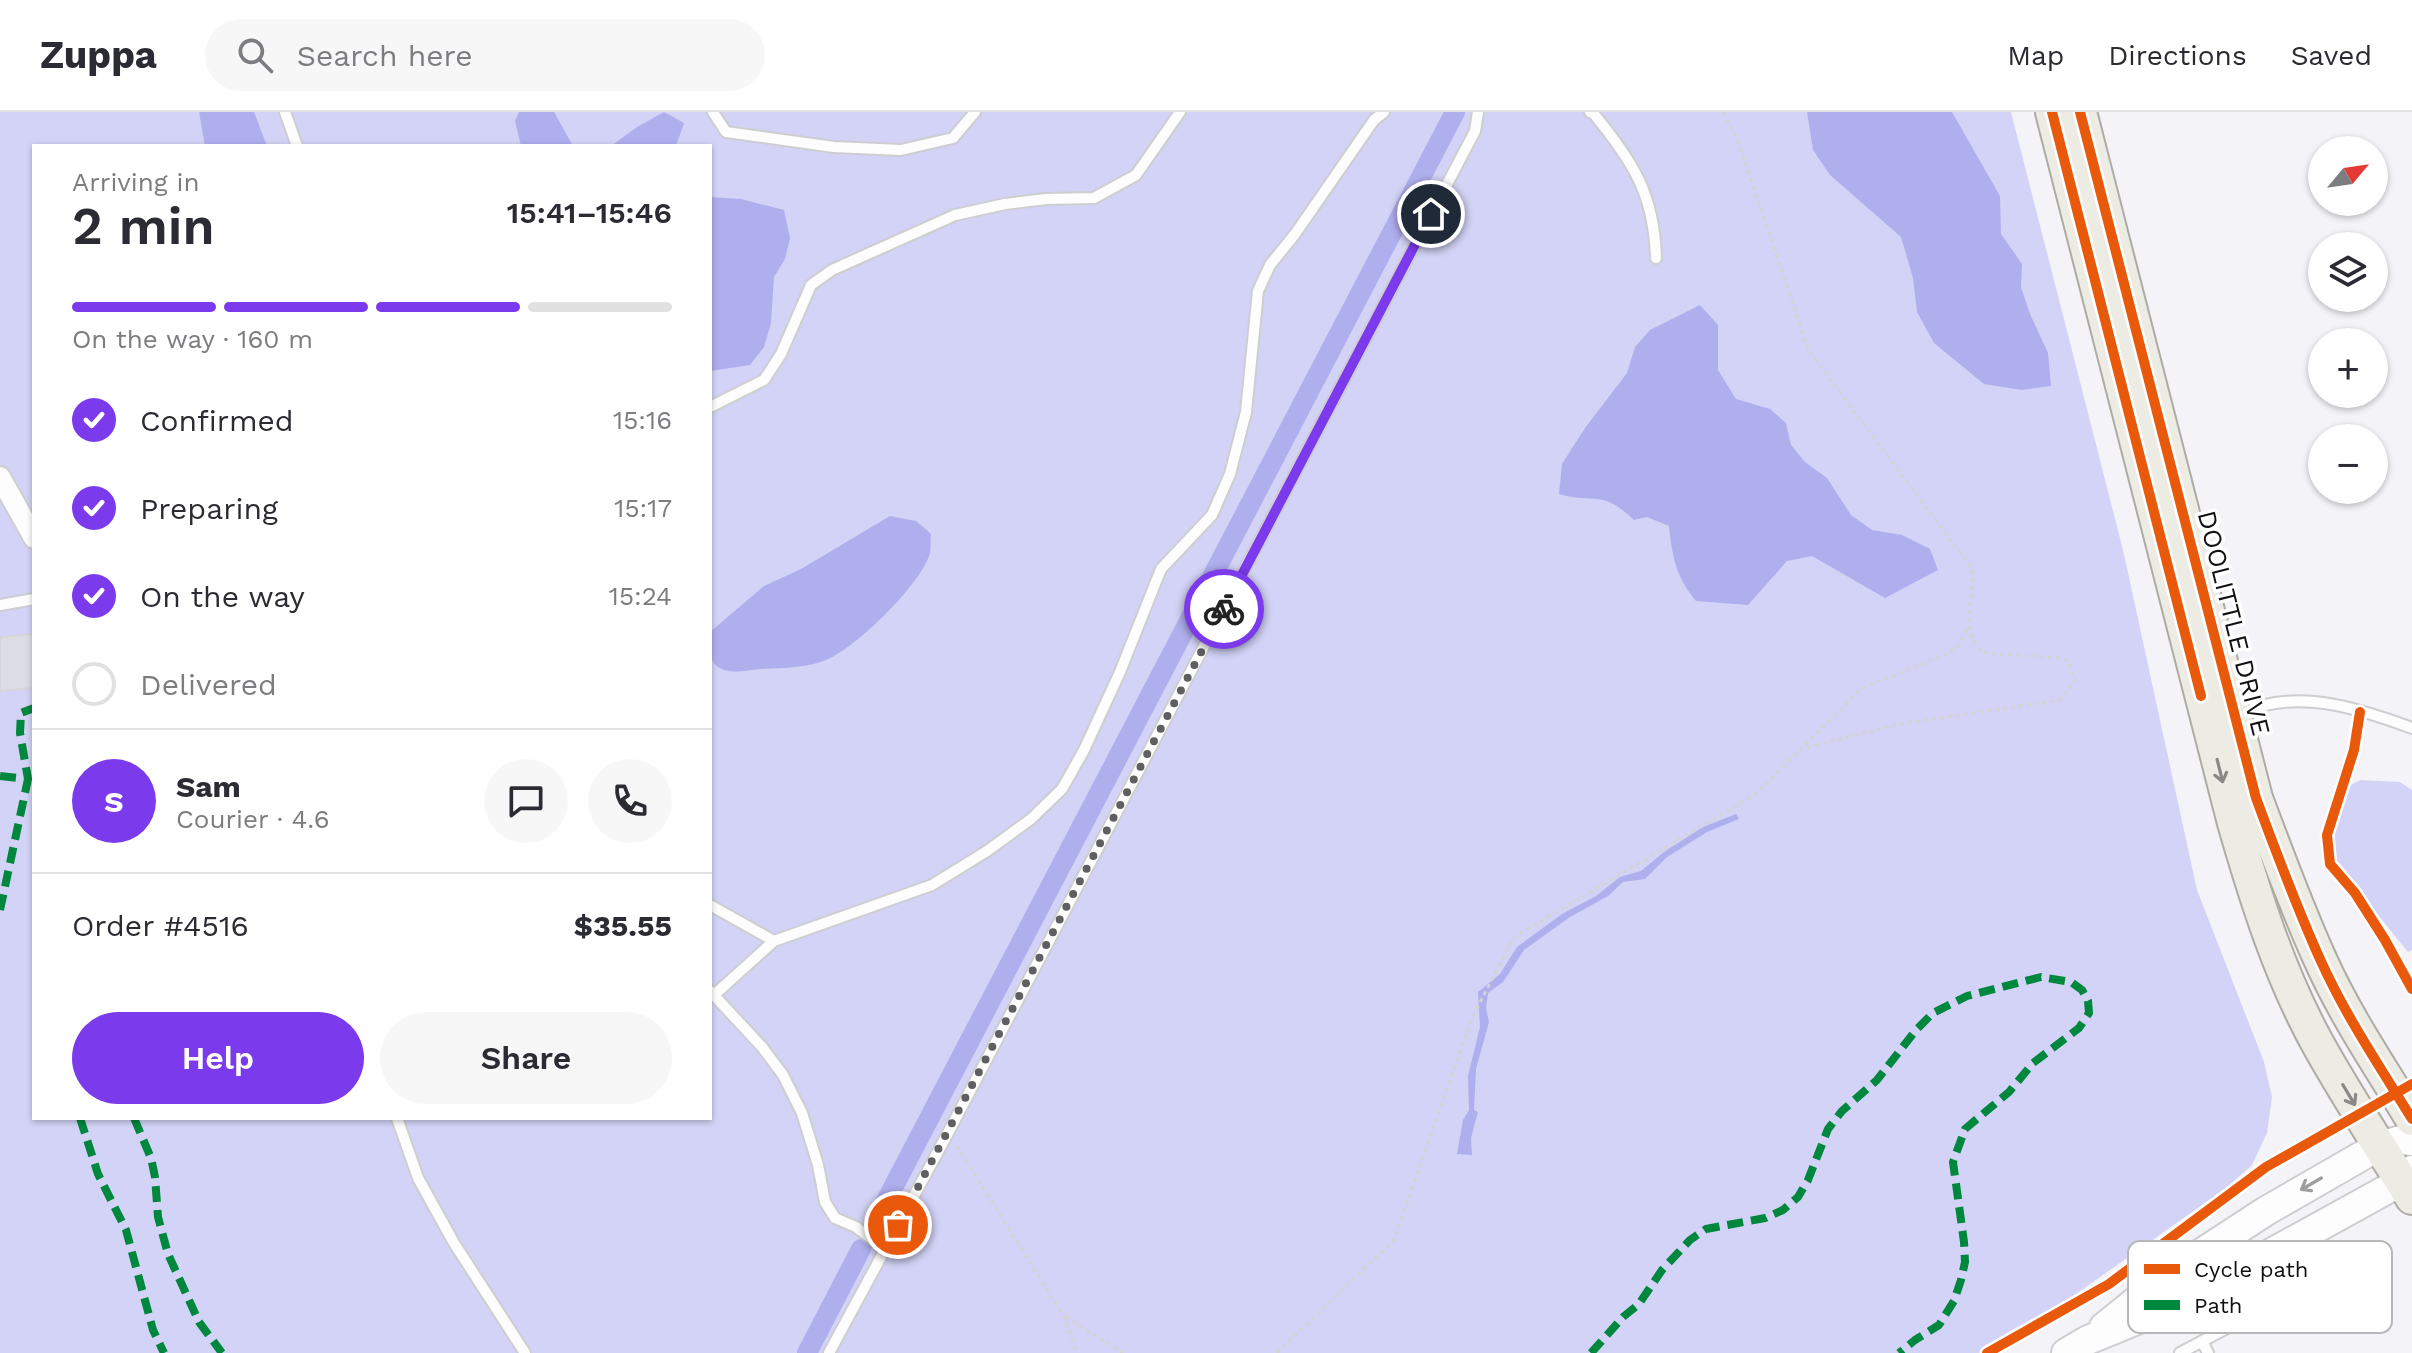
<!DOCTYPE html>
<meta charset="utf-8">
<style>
body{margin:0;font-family:"Work Sans",sans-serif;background:#f7f7f7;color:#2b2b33;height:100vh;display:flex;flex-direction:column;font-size:30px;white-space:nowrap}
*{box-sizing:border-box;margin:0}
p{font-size:26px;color:#7c7c81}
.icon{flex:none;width:44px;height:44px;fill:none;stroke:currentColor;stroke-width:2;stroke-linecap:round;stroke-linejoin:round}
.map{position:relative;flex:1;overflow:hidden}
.sheet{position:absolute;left:32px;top:32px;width:680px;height:976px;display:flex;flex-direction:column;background:#fff;border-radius:0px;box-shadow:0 2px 6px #0004}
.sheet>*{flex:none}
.needle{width:52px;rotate:61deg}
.fabs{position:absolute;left:2308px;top:24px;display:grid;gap:16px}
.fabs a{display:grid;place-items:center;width:80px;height:80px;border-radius:50%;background:#fff;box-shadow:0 2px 6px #0004;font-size:40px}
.pin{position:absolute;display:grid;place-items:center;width:68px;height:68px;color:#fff;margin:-34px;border:4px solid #fff;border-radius:50%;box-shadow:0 2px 8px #0007}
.courier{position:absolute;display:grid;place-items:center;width:80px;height:80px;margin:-40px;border:6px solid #7c3aed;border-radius:50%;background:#fff;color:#222;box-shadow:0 2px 10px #0007}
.summary em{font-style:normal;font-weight:600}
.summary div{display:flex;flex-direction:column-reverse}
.summary{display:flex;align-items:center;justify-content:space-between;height:136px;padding:0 40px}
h1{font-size:52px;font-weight:600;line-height:60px}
.bar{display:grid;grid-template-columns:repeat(4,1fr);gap:12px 8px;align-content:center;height:96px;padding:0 40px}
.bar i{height:10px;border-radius:6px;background:#e1e1e2}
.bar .current{background:#7c3aed}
.bar p{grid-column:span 4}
.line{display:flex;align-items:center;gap:20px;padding:0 40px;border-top:2px solid #e1e1e2}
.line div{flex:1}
.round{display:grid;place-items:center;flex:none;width:84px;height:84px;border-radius:42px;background:#f7f7f7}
ol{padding:0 40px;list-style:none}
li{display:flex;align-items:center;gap:24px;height:88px}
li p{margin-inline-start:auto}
li .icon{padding:8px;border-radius:50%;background:#7c3aed;color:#fff;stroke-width:4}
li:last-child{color:#7c7c81}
li i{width:44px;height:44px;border:4px solid #e1e1e2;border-radius:50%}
.primary-button{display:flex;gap:16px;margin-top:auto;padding:16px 40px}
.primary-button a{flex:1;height:92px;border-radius:48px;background:#7c3aed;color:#fff;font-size:32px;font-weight:600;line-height:92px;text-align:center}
.primary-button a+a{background:#f7f7f7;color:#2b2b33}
header{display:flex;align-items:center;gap:48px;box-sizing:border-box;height:112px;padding:0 40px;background:#fff;border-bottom:2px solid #e1e1e2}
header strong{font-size:38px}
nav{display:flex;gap:44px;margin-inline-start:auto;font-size:28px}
.search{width:560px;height:72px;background:#f7f7f7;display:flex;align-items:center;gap:20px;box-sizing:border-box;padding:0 28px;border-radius:44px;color:#7c7c81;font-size:30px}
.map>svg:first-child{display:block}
.green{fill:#d2d3f6;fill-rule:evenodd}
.water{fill:#b0afee}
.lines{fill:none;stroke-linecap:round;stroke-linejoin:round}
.canal{stroke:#b0afee;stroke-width:20}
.building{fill:#dcdce5;stroke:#d5d5d9;stroke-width:2}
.lane-casing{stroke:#ceced0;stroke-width:14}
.street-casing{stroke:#ceced0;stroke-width:24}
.secondary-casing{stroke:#ceced0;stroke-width:32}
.primary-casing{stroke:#aeaca2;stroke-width:36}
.path{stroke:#d4d4d6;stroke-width:3;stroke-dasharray:4 4;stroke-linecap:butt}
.lane{stroke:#fdfdfe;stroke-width:10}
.street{stroke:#fdfdfe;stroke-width:20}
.secondary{stroke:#fdfdfe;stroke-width:28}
.primary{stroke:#ecebe4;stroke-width:32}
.quiet{stroke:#00873e;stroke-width:8;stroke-dasharray:16 8;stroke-linecap:butt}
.cycleway-casing{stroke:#fff;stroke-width:15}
.cycleway{stroke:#e8590c;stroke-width:10}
.oneway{stroke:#898886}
.oneway2{stroke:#9e9ea0}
.done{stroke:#5f5f62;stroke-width:8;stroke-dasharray:0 14.4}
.route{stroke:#7c3aed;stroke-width:10}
.labels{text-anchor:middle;stroke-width:7;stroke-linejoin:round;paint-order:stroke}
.street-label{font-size:26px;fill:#101012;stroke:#fff}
.key{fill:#fff;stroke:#b7b7b8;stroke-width:2}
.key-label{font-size:22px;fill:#101012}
</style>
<header>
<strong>Zuppa</strong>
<div class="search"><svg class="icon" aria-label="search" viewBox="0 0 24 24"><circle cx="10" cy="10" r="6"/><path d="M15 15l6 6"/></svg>Search here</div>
<nav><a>Map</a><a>Directions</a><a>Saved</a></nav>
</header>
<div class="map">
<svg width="2412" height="1241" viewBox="0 0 2412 1241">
<rect width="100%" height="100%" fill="#f3f3f8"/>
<path class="green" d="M 0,0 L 2011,0 L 2123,438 L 2197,778 L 2264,950 L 2272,985 L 2267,1021 L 2252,1053 L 2226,1076 L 2049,1201 L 1981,1241 L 0,1241 ZM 34,34 L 710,34 L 710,1006 L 34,1006 Z
M 2360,668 L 2400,670 L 2412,678 L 2412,838 L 2408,840 L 2333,747 L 2332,718 L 2347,675 Z"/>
<path class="water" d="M 199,0 L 254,0 L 267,34 L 205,34 Z
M 519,0 L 554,0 L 573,34 L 521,34 L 515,9 Z
M 664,0 L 684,11 L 676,34 L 611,34 L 637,15 Z
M 1807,0 L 1952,0 L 2000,84 L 2001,122 L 2022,152 L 2021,175 L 2030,202 L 2048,241 L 2051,274 L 2022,278 L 1984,272 L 1934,231 L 1917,200 L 1913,166 L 1901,125 L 1830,63 L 1813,38 Z
M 710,85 L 741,87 L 784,98 L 790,126 L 785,147 L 774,165 L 771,211 L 764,235 L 750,253 L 710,259 Z
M 1700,193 L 1718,213 L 1718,258 L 1736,287 L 1770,297 L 1786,311 L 1791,333 L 1805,350 L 1827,366 L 1851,403 L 1872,418 L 1902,423 L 1930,437 L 1938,458 L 1885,486 L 1812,444 L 1787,449 L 1748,493 L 1696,489 C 1676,465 1672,444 1669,414 L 1647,405 L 1634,408 C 1602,377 1594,392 1559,382 L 1562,352 L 1585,316 L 1627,261 L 1635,235 L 1650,218 Z
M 890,404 L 916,409 L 931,422 C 930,428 931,435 930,441 C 922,471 857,535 828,547 C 809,556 782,556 761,557 C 748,558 729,563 718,555 C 707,547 710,532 710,520 L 764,474 L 801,457 Z
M 1736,702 L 1739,707 L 1707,720 L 1667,745 L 1645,767 L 1623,770 L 1608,784 L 1570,805 L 1524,838 L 1503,870 L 1488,881 L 1486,896 L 1489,910 L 1476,957 L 1474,998 L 1478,1000 L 1471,1026 L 1472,1043 L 1457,1042 L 1463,1008 L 1469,998 L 1468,964 L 1480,915 L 1478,880 L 1500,862 L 1517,835 L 1562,802 L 1596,784 L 1620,765 L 1641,759 L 1664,740 L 1703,715 Z"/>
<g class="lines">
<path class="canal" d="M 875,1110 L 1455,0
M 807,1241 L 861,1137"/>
</g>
<path class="building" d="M 34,522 L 34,576 L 0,579 L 0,525 Z"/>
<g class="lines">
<g class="lane-casing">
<path id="lane" d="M 285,0 L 297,34
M 713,0 L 726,20 L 834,35 L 901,38 L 953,26 L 975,0
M 1590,0 L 1594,2 C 1633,51 1654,81 1656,146
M 710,295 L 764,268 L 781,242 L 811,173 L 832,158 L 955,103 L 1005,92 L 1046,87 L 1094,86 L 1136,63 L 1180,0
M 0,493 L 34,487
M 2240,602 C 2295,575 2358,596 2412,616
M 710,793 L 774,829 L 714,883
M 774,829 L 932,773 L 987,739 L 1031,707 L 1062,677 L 1084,638 L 1120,560 L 1161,457 L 1212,403 L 1230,362 L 1246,300 L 1258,179 L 1270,153 L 1295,122 L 1374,8 L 1384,0
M 710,879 L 762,935 L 783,963 L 802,1001 L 818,1053 L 825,1090 L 835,1106 L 856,1115 L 885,1137
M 397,1006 L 418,1066 L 454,1131 L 525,1241
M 2189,1189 L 2212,1224
M 2202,1229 L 2208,1241
M 829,1241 L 948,1021 L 1475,19 L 1478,0
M 2180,1241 L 2325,1164"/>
</g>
<g class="street-casing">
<path id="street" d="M 0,365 L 34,426"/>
</g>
<g class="secondary-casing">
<path id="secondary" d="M 2104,1215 L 2171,1161 L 2266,1099 L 2379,1034 L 2401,1028 L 2412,1029
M 2066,1241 L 2088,1228 L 2188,1187 L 2402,1069 L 2412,1058"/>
</g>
<g class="primary-casing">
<path id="primary" d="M 2052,0 L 2234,711 C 2256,787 2280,864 2319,934 C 2348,986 2381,1036 2412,1086
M 2080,0 L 2256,686 C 2276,740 2296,794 2320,847 C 2345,903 2380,955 2412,1007"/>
</g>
<path class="path" d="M 1723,0 L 1737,26 L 1809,239 L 1973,458 C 1975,489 1958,516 1982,540 C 2011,546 2040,541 2068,548 L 2075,569 L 2060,588 L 1899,612 L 1805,636
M 957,1034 L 1063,1203 L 1077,1241
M 1066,1205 L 1123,1241
M 1277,1241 L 1394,1128 L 1472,906 L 1514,825 L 1756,682 L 1862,576 L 1948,542 L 1958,534 L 1968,516"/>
<use href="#lane" class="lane"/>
<use href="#street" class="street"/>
<use href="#secondary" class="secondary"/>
<use href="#primary" class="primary"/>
<path class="quiet" d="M 0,664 L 28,667 L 20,621 L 21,601 L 34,596
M 0,798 L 28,667 L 34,670
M 80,1006 L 98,1062 L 126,1118 L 153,1218 L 164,1241
M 134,1006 L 151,1046 L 155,1065 L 158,1105 L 168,1142 L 199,1210 L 222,1241
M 1591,1241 L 1623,1205 L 1639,1192 L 1662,1158 L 1690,1128 L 1706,1117 L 1765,1106 L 1783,1098 L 1798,1085 L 1808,1068 L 1828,1017 L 1842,999 L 1877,968 L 1916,918 L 1933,901 L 1967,884 L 2041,865 L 2071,870 L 2082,878 L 2088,889 L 2089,901 L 2079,916 L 2033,951 L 2009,980 L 1965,1017 L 1953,1050 L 1964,1130 L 1965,1150 L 1961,1168 L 1954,1189 L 1939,1213 L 1915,1228 L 1899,1241"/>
<g class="cycleway-casing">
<path id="cycleway" d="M 2052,0 L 2201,584
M 2080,0 L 2256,686 C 2276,740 2296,794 2320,847 C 2345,903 2380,955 2412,1007
M 2360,600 L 2354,638 L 2327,723 L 2330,752 L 2355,781 L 2385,828 L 2412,877
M 1987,1241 L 2109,1172 L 2266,1055 L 2412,972"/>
</g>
<use href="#cycleway" class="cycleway"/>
</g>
<defs><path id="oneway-shaft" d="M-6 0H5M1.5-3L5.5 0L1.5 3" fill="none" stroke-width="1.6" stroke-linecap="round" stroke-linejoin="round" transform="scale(2)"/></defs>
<g class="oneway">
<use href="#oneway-shaft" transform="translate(2220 659) rotate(76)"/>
<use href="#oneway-shaft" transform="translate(2349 983) rotate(59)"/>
</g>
<use class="oneway2" href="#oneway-shaft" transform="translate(2311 1072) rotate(150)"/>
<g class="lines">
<path class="done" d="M 898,1113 L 1224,497"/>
<path class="route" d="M 1224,497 L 1431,102"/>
</g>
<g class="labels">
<g class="street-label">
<text transform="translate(2234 511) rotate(76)" y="9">DOOLITTLE DRIVE</text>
</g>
</g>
<rect x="2128" y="1129" width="264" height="92" rx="12" class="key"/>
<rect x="2144" y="1152" width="36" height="10" fill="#e8590c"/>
<rect x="2144" y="1188" width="36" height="10" fill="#00873e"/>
<g class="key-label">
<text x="2194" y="1165">Cycle path</text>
<text x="2194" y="1201">Path</text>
</g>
</svg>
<div class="fabs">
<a><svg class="needle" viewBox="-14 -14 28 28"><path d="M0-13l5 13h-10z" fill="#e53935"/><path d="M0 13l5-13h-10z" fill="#7c7c81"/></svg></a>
<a><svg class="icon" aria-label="layers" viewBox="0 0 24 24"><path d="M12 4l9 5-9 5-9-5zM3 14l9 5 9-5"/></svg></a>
<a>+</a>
<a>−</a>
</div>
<div class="pin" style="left:898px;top:1113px;background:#ea580c"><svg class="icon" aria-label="bag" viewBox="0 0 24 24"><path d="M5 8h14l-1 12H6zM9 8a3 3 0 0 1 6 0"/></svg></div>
<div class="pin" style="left:1431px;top:102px;background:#1f2937"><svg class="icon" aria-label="home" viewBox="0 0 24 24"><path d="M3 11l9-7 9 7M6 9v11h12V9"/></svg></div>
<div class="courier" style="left:1224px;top:497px"><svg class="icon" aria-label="bike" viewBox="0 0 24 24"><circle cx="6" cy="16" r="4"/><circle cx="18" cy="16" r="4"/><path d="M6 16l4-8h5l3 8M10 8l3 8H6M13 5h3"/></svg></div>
<section class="sheet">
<div class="summary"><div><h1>2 min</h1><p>Arriving in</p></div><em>15:41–15:46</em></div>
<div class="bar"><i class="current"></i><i class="current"></i><i class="current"></i><i></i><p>On the way · 160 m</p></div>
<ol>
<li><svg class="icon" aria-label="check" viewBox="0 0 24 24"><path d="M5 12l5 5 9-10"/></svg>Confirmed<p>15:16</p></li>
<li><svg class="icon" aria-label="check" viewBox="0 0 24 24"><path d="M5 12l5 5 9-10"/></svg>Preparing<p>15:17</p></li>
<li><svg class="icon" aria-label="check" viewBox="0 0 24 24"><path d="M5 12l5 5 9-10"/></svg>On the way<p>15:24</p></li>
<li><i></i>Delivered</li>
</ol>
<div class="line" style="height:144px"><b class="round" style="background:#7c3aed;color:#fff">S</b><div><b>Sam</b><p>Courier · 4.6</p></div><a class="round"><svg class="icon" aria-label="chat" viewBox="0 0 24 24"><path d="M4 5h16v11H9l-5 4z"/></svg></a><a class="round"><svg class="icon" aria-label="phone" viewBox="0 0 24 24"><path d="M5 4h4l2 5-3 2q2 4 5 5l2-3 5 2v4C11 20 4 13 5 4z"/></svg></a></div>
<div class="line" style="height:104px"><div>Order #4516</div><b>$35.55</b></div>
<div class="primary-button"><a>Help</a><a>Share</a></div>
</section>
</div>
